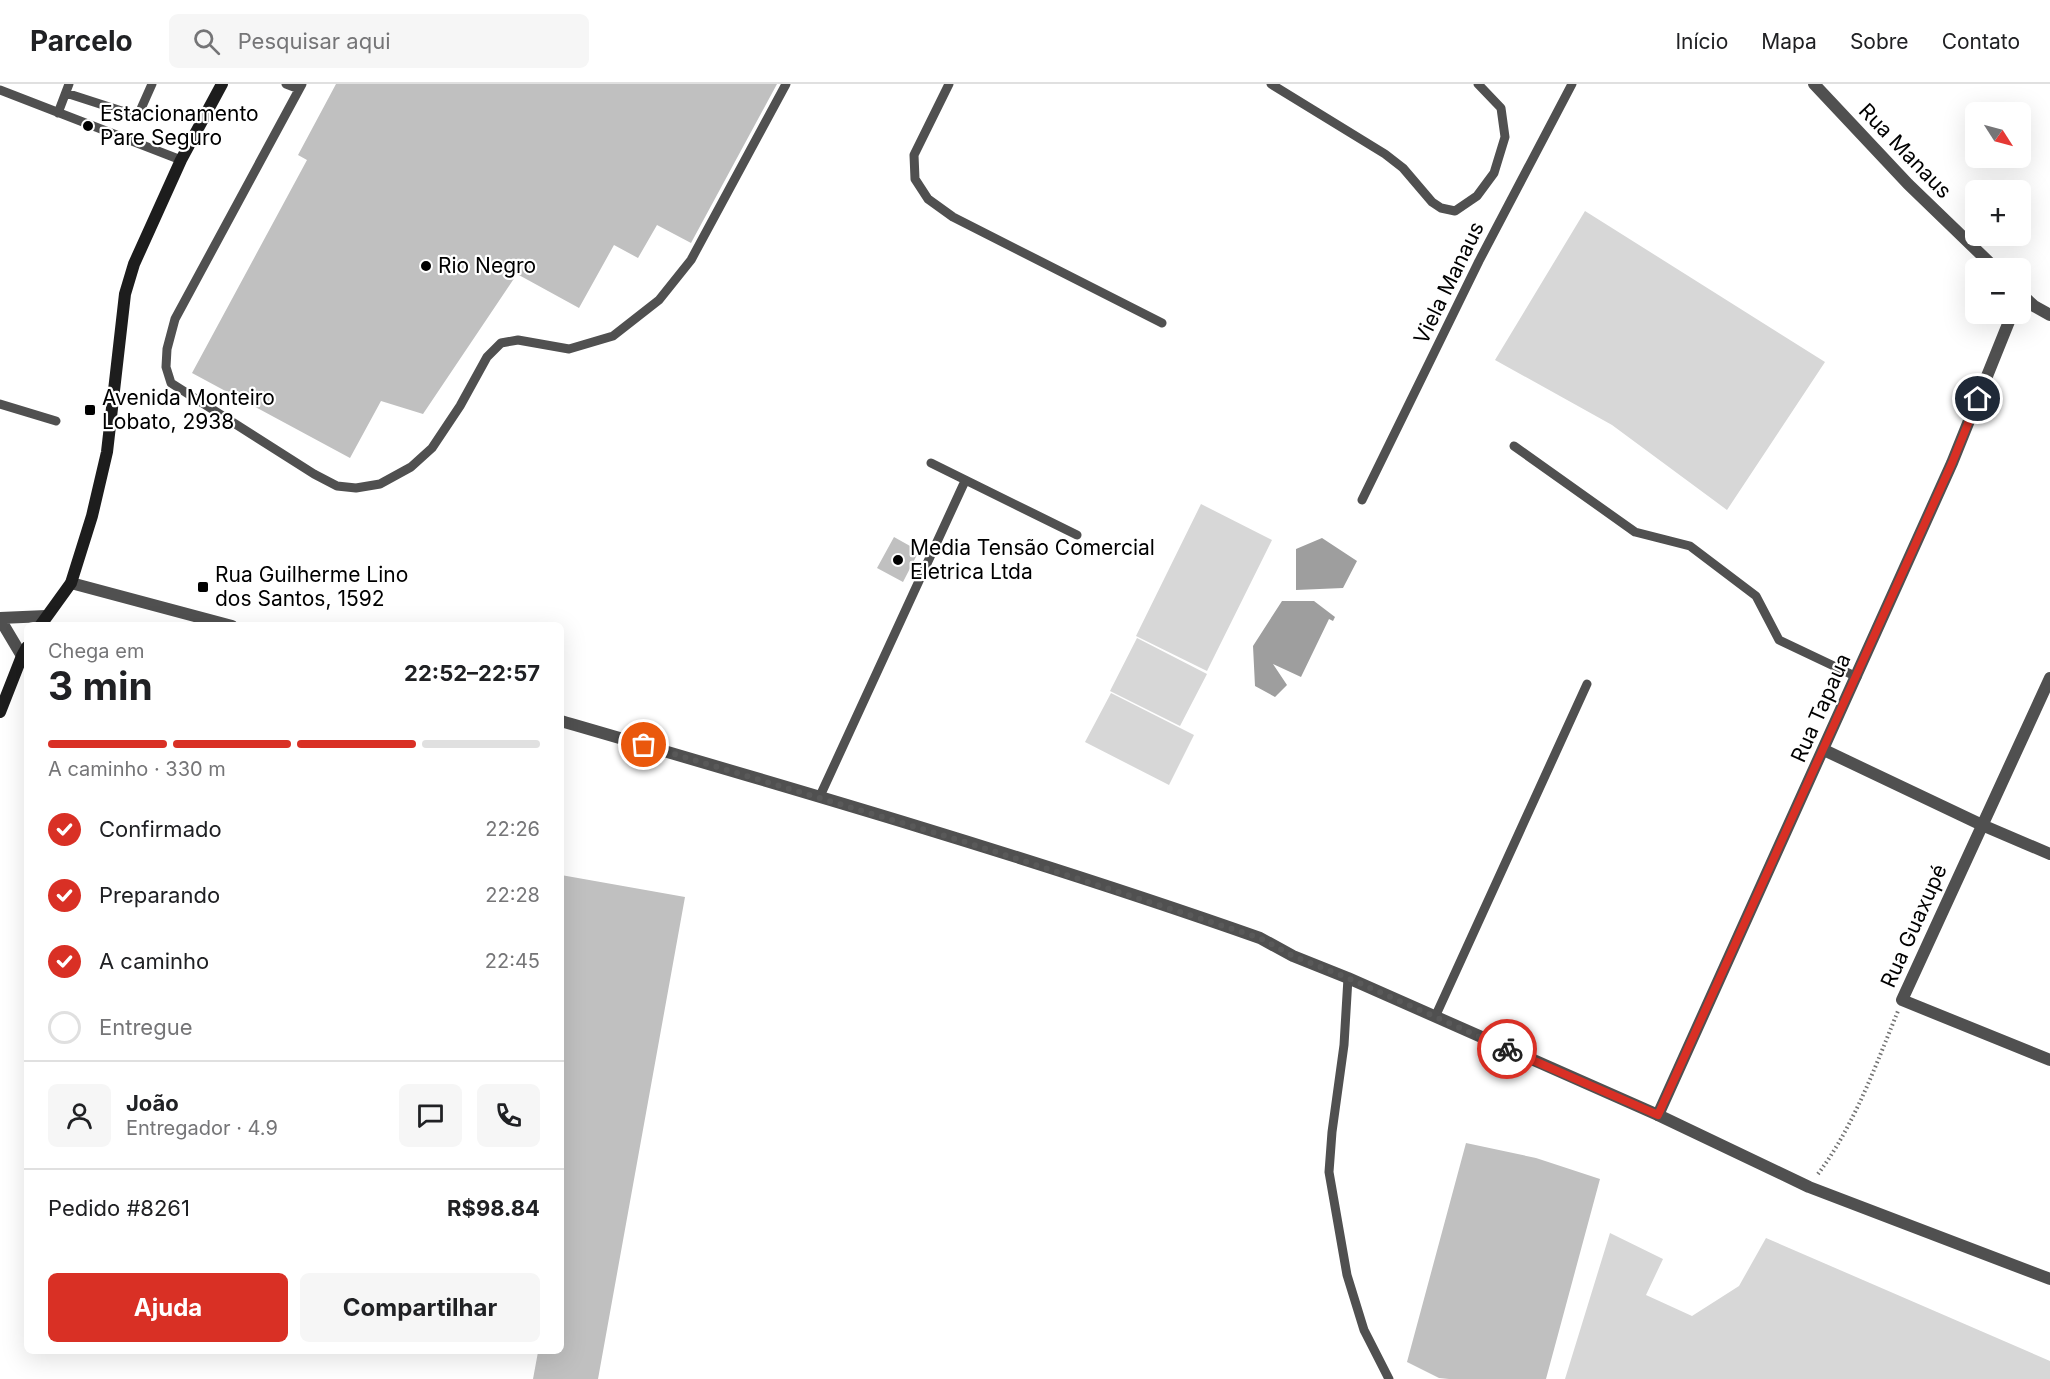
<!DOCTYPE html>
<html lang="pt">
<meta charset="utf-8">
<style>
body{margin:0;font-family:Inter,sans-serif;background:#f6f6f6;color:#202124;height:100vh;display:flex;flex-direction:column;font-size:22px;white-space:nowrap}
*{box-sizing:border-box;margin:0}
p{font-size:20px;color:#757577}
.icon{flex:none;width:33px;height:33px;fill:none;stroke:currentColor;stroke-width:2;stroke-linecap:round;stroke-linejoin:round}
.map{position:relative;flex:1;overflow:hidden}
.details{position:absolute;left:24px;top:538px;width:540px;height:732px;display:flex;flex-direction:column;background:#fff;border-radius:9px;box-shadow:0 6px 24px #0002}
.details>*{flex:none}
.needle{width:39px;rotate:126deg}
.tools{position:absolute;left:1965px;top:18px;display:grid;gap:12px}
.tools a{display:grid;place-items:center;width:66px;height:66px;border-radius:9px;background:#fff;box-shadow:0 6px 24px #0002;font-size:30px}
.pin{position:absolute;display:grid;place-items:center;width:51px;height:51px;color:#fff;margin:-26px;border:3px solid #fff;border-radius:50%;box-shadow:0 2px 6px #0007}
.courier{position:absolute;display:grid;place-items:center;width:60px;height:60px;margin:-30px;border:4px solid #d93025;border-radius:50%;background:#fff;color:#222;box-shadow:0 2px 8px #0007}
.overview em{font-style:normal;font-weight:700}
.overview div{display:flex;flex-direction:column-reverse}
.overview{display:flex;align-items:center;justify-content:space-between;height:102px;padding:0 24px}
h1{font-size:39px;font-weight:700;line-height:45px}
.bar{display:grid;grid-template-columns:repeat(4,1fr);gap:9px 6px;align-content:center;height:72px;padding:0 24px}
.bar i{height:8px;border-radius:4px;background:#e0e0e0}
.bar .active{background:#d93025}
.bar p{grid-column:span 4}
.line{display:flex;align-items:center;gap:15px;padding:0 24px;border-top:2px solid #e0e0e0}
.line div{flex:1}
.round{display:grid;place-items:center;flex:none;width:63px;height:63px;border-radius:9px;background:#f6f6f6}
ol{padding:0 24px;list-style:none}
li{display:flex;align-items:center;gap:18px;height:66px}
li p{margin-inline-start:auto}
li .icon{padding:6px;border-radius:50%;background:#d93025;color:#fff;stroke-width:4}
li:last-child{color:#757577}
li i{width:33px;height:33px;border:3px solid #e0e0e0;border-radius:50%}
.primary-button{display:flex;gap:12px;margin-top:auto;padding:12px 24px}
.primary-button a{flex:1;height:69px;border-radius:9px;background:#d93025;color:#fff;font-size:24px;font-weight:700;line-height:69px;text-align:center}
.primary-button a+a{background:#f6f6f6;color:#202124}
header{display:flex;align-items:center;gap:36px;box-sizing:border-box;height:84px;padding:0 30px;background:#fff;border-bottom:2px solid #e0e0e0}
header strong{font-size:28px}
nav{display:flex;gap:33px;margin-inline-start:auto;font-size:21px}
.search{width:420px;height:54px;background:#f6f6f6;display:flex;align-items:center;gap:15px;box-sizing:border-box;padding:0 21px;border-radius:9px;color:#757577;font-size:22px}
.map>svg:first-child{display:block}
.green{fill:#d7d7d7}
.water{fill:#9e9e9e}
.building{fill:#c0c0c0}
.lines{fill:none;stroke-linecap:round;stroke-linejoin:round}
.path{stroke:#727272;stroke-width:4;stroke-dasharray:1.5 3;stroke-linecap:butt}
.service{stroke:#505050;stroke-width:9}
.minor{stroke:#505050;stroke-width:12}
.tertiary{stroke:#505050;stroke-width:12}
.secondary{stroke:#1d1d1d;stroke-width:12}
.done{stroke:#595959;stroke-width:6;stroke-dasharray:0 10.8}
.route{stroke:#d93025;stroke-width:8}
.poi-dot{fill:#000;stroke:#fff;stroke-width:2}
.labels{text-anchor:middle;stroke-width:4.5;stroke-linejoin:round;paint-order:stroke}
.poi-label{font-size:21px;fill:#000;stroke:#fff;text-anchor:start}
.street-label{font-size:21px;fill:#000;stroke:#fff}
</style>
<header>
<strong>Parcelo</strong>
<div class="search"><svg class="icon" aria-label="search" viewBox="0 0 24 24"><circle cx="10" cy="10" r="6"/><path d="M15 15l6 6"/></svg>Pesquisar aqui</div>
<nav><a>Início</a><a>Mapa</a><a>Sobre</a><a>Contato</a></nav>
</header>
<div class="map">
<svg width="2050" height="1295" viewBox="0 0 2050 1295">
<rect width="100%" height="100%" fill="#fff"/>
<path class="green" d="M 1585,127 L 1825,278 L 1727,426 L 1612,341 L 1495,276 Z
M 1201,420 L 1272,456 L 1207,587 L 1136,552 Z
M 1137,554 L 1207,590 L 1180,642 L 1110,607 Z
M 1111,609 L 1194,651 L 1169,701 L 1085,658 Z
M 1610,1149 L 1663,1175 L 1646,1211 L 1692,1232 L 1739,1202 L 1766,1154 L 2050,1277 L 2050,1295 L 1565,1295 Z"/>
<path class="water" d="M 1322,454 L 1357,477 L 1343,504 L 1296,506 L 1296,465 Z
M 1282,517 L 1314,517 L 1335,533 L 1333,537 L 1329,535 L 1301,593 L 1273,580 L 1287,601 L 1275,613 L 1255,602 L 1253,562 Z"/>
<path class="building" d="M 336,0 L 777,0 L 691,159 L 657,141 L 638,174 L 614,161 L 579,224 L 517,190 L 423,330 L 381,317 L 350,374 L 192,289 L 307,76 L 298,71 Z
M 894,453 L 919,467 L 903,498 L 877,484 Z
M 561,791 L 685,813 L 598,1295 L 533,1295 L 538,1268 L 561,1268 Z
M 1466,1059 L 1536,1074 L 1600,1095 L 1546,1295 L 1449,1295 L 1439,1294 L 1407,1278 Z"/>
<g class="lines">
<path class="path" d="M 1818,1090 C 1854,1042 1875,983 1898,927"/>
<path class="service" d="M 286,0 L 299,5
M 302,0 L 175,235 L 167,265 L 166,283 L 171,299 L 314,390 L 337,402 L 356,404 L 380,400 L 411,383 L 432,364 L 460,322 L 487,273 L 501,259 L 518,256 L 569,265 L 613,252 L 659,216 L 691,176 L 786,0
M 949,0 L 914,71 L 915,95 L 928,115 L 953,133 L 1162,239
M 1271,0 L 1385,70 L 1403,84 L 1432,118 L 1441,124 L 1455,127 L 1477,112 L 1494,89 L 1505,53 L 1501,24 L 1478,0
M 0,6 L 181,76
M 66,9 L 131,30 L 140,27 L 152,0
M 58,29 L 69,0
M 0,320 L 56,337
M 1514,362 L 1635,448 L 1690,462 L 1756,512 L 1779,556 L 1857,593
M 931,379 L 1077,451
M 1362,416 L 1479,177 L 1572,0
M 820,712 L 965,397
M 1348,894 L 1344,961 L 1332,1048 L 1329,1088 L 1347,1191 L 1364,1246 L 1389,1295
M 1435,933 L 1587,600"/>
<path class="minor" d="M 1814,0 L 1908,100 L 1995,184
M 2020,209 L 2034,222 L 2050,231
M 0,534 L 46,532
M 0,535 L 22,572
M 2050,594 L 1902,916 L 2050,976
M 1824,666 L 1982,741 L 2050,770
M 1658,1031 L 1952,379 L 2012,230"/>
<path class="tertiary" d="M 71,499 L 232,542
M 561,637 C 795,705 1030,773 1260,854 L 1293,872 L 1348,894 L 1658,1031 L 1809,1103 L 2050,1195"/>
<path class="secondary" d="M 40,542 L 71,499 L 92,432 L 107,368 L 125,210 L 134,180 L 181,76 L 222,0
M 0,628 L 22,572 L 27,563"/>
</g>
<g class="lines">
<path class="done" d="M 644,661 L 962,757 L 1260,854 L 1293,872 L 1348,894 L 1507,965"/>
<path class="route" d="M 1507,965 L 1658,1031 L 1952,379 L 1978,315"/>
</g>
<g class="poi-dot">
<circle cx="88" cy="42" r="6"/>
<circle cx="426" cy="182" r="6"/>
<rect x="84" y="320" width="12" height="12" rx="3"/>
<circle cx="898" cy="476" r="6"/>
<rect x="197" y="497" width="12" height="12" rx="3"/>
</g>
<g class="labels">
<g class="poi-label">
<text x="100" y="37">Estacionamento<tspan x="100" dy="24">Pare Seguro</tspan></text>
<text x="438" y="189">Rio Negro</text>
<text x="102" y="321">Avenida Monteiro<tspan x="102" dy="24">Lobato, 2938</tspan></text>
<text x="910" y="471">Media Tensão Comercial<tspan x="910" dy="24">Eletrica Ltda</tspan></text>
<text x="215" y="498">Rua Guilherme Lino<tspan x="215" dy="24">dos Santos, 1592</tspan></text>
</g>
<g class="street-label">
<text transform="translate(1905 67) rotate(46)" y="7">Rua Manaus</text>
<text transform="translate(1449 199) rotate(-64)" y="7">Viela Manaus</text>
<text transform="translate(1821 624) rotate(-66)" y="7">Rua Tapaua</text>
<text transform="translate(1914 842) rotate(-66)" y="7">Rua Guaxupé</text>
</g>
</g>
</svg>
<div class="tools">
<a><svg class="needle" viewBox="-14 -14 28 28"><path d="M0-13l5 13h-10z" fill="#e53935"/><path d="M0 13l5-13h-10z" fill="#757577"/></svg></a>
<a>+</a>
<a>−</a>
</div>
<div class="pin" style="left:644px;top:661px;background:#ea580c"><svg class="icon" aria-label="bag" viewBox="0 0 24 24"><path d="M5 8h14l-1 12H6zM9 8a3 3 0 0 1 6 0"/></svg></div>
<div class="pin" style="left:1978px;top:315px;background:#1f2937"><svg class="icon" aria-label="home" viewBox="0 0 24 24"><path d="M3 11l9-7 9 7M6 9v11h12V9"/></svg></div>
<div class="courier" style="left:1507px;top:965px"><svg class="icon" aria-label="bike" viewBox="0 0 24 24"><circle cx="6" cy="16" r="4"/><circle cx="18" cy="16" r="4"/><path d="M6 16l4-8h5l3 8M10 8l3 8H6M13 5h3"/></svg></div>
<section class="details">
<div class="overview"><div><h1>3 min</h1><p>Chega em</p></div><em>22:52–22:57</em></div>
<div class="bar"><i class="active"></i><i class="active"></i><i class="active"></i><i></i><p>A caminho · 330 m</p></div>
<ol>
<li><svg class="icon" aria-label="check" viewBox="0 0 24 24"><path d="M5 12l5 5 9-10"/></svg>Confirmado<p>22:26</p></li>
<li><svg class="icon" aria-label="check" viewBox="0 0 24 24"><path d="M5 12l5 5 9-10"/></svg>Preparando<p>22:28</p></li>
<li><svg class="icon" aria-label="check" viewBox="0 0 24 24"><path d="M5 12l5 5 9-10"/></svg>A caminho<p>22:45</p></li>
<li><i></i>Entregue</li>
</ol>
<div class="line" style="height:108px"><a class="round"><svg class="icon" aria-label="person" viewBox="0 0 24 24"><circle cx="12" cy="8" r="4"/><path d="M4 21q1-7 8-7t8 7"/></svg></a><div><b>João</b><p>Entregador · 4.9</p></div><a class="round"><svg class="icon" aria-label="chat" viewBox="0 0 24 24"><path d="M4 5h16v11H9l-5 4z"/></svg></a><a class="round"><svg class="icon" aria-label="phone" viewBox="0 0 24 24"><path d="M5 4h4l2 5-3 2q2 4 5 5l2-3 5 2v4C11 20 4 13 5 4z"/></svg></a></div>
<div class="line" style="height:78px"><div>Pedido #8261</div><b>R$98.84</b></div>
<div class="primary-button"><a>Ajuda</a><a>Compartilhar</a></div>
</section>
</div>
